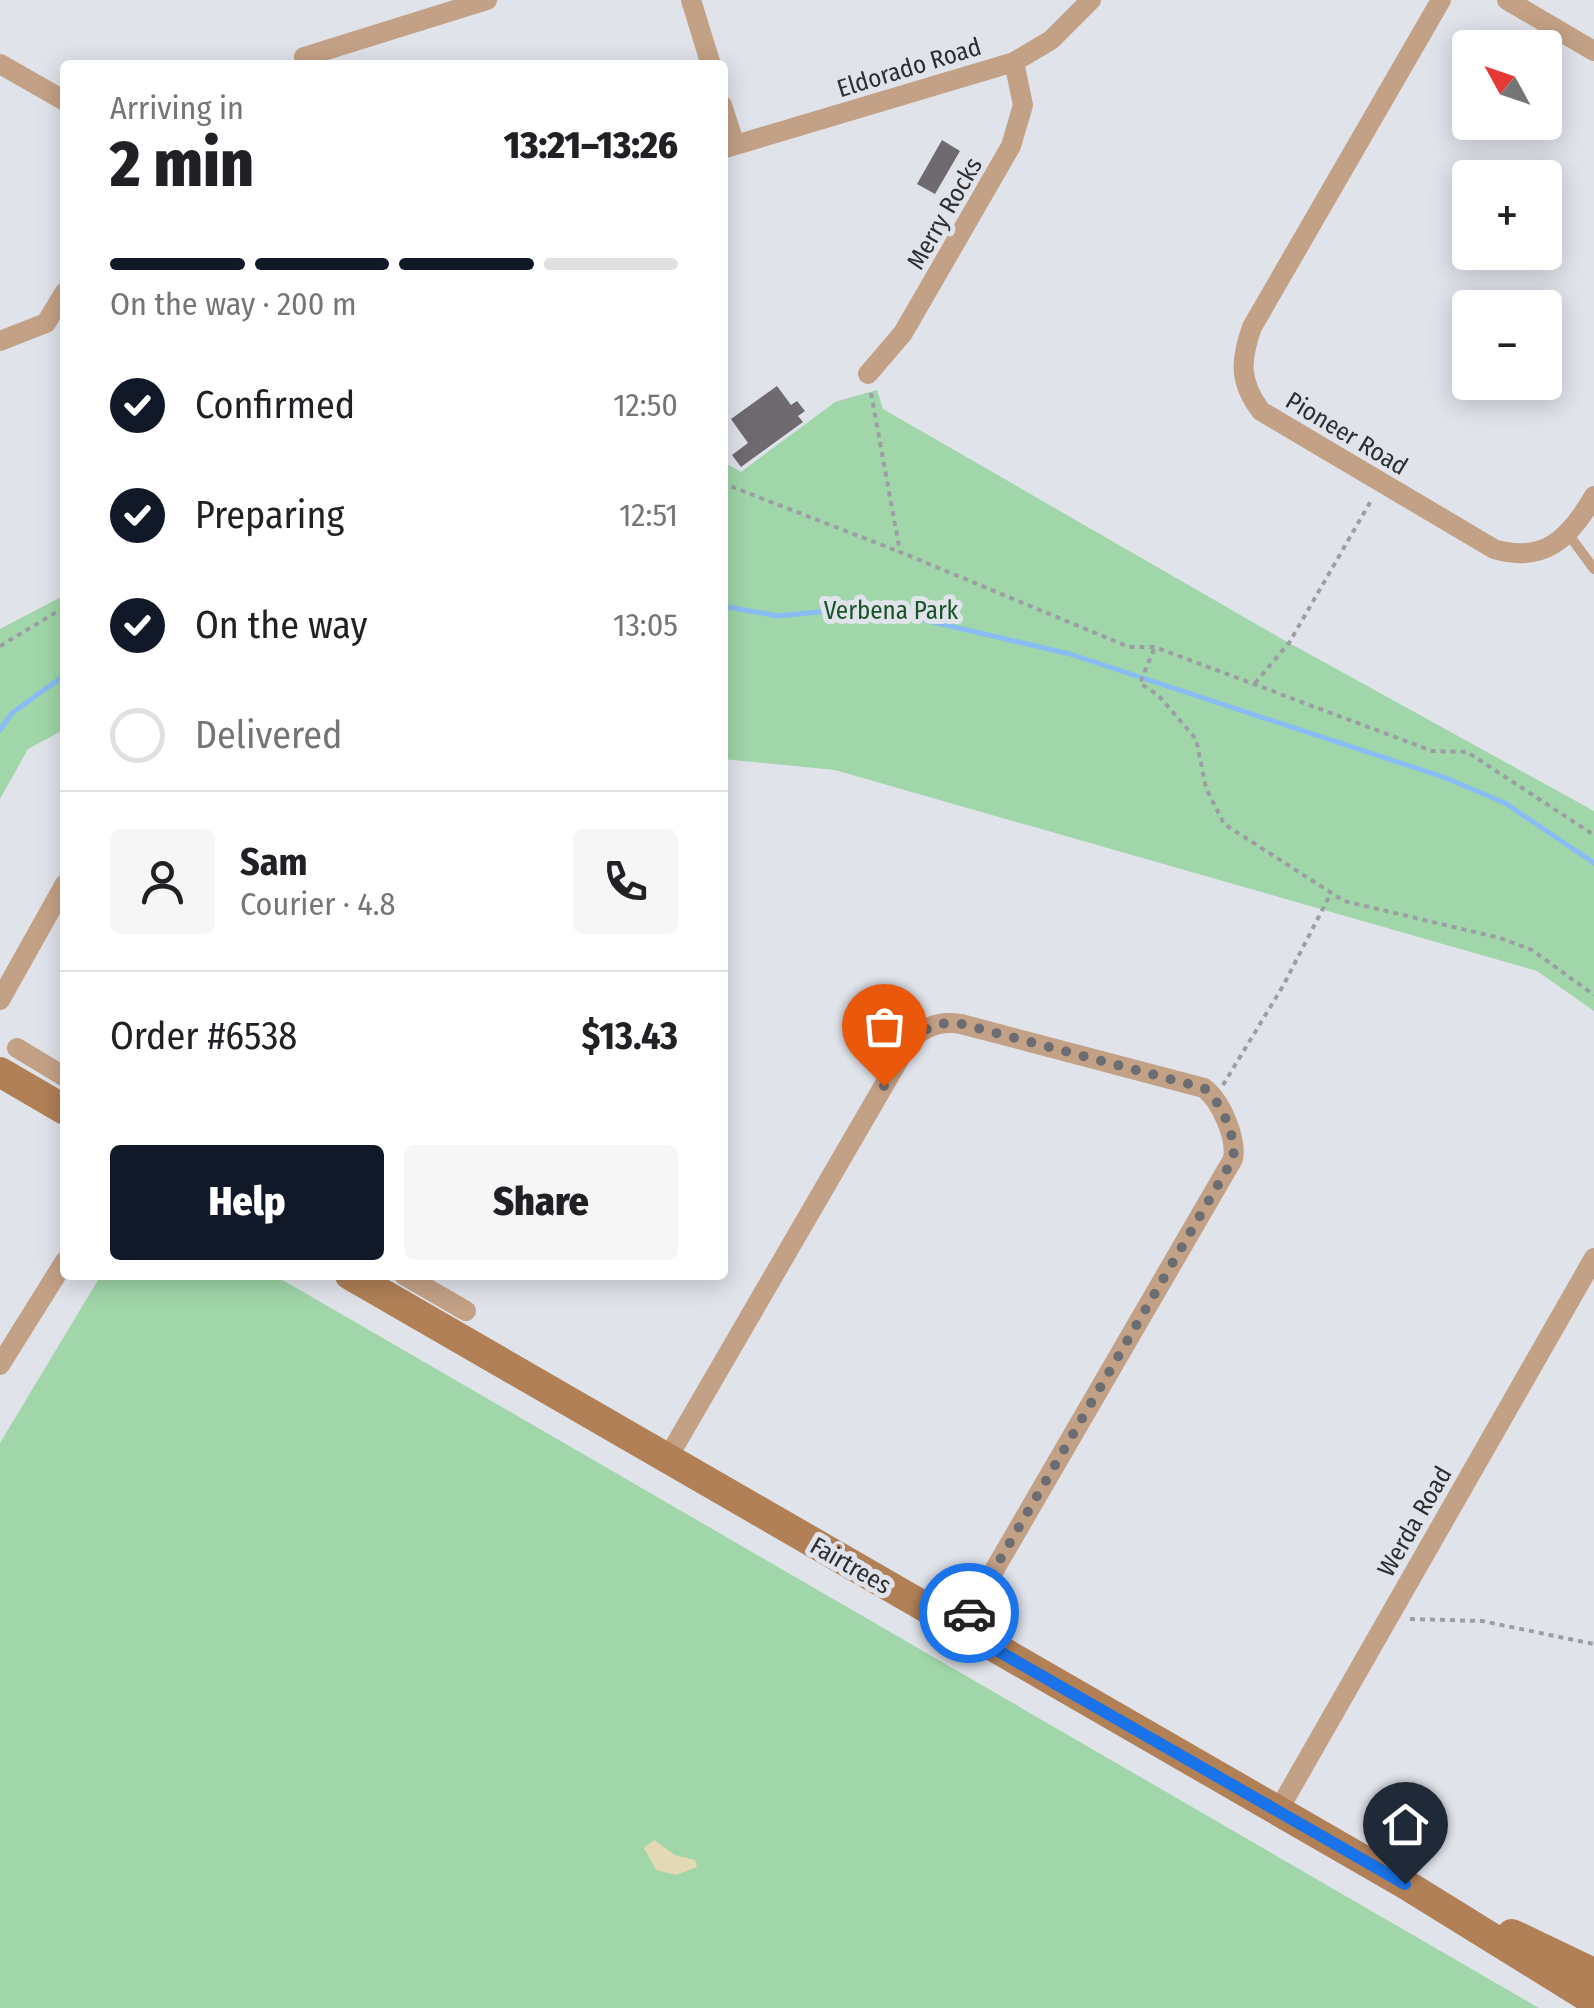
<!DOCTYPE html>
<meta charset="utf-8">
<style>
body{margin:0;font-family:"Fira Sans Condensed",sans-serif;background:#f6f6f6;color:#202124;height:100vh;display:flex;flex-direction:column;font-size:38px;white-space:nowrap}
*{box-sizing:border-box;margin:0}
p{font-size:32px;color:#757577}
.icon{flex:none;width:55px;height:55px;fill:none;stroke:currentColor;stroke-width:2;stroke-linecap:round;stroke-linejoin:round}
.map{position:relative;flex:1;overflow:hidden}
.drawer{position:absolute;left:60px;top:60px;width:668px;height:1220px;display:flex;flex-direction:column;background:#fff;border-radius:10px;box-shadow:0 5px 25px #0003}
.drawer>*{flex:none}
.needle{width:65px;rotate:310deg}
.fabs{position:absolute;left:1452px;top:30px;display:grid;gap:20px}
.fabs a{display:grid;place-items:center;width:110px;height:110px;border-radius:10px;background:#fff;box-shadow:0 5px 25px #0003;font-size:50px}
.pin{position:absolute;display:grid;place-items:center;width:85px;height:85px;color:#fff;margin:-102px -42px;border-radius:50% 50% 50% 0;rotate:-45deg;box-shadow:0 0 10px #0007}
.pin .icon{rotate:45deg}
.courier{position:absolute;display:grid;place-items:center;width:100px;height:100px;margin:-50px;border:8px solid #1a73e8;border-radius:50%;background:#fff;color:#222;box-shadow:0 2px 12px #0007}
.summary em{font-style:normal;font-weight:800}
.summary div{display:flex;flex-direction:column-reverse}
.summary{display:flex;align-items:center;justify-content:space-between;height:170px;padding:0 50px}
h1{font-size:65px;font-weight:800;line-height:75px}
.bar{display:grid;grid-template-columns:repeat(4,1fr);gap:15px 10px;align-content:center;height:120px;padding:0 50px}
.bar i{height:12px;border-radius:8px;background:#e0e0e0}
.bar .selected{background:#111827}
.bar p{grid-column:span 4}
.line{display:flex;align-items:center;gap:25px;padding:0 50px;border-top:2px solid #e0e0e0}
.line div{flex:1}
.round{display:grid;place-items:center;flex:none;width:105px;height:105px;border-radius:10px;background:#f6f6f6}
ol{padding:0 50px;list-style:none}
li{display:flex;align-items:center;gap:30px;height:110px}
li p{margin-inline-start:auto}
li .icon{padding:10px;border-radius:50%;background:#111827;color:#fff;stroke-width:4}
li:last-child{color:#757577}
li i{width:55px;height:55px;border:5px solid #e0e0e0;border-radius:50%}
.cta{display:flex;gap:20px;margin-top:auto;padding:20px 50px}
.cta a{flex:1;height:115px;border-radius:10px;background:#111827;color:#fff;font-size:40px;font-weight:800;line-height:115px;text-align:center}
.cta a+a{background:#f6f6f6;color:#202124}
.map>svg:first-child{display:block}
.green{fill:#a0d6a9}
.sand{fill:#e3d9b4}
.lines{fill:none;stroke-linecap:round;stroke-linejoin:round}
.stream{stroke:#89bcf4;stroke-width:5}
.building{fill:#6e6a70}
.path{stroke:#9c9ea4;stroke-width:4;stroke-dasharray:5 5;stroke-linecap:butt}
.lane{stroke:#c3a186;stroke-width:10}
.street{stroke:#c3a186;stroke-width:20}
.secondary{stroke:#b18057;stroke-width:30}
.done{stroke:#6c6d72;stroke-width:10;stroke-dasharray:0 18}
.route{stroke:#1a73e8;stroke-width:12}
.labels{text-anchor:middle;stroke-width:10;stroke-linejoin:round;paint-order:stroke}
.street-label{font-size:25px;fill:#2d2e31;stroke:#e0e3ea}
.park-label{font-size:25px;fill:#185228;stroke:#e0e3ea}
</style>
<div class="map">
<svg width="1594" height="2008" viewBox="0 0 1594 2008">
<rect width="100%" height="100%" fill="#e0e3ea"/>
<path class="green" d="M 877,390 L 883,409 L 1282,639 L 1594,811 L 1594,1011 L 1537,971 L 835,770 L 723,759 L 723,462 L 741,472 L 835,402 Z
M 65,595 L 65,729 L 28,749 L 0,799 L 0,629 Z
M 101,1275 L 274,1275 L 1539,2008 L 0,2008 L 0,1443 Z"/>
<path class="sand" d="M 654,1840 L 675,1855 L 695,1860 L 697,1867 L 676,1875 L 656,1870 L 644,1848 Z"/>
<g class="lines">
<path class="stream" d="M 722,606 L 778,616 L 868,607 L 1070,654 L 1446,778 L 1505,803 L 1594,863
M 0,730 L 12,713 L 65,675"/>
</g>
<path class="building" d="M 942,140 L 960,151 L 935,194 L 917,184 Z
M 777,386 L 791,405 L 797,401 L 805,411 L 798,416 L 803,422 L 741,467 L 732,455 L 748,443 L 731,419 Z"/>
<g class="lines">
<path class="path" d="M 871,393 L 900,552 L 1129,647 L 1155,647 L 1432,751 L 1467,752 L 1594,835
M 722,483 L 900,552
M 0,646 L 65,607
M 1154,649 L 1140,683 L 1159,696 L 1196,739 L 1206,788 L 1224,824 L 1344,901 L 1500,938 L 1532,950 L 1594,995
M 1255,683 L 1289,643 L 1372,499
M 1223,1085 L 1283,986 L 1331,893
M 1410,1619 L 1482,1621 L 1594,1644"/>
<path class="lane" d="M 1569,535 L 1594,569"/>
<path class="street" d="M 691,0 L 711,65
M 1441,0 L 1252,327 C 1240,361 1239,382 1261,411 L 1494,549 C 1544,564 1570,538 1594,496
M 1507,0 L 1594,51
M 304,57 L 487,0
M 0,64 L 65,101
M 722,105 L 735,145
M 722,149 L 1014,62 L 1051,40 L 1091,0
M 0,341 L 46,323 L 65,292
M 868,374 L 903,333 L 1011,146 L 1023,105 L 1014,62
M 0,1000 L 65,884
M 17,1048 L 65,1077
M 404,1275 L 466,1311
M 0,1365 L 65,1261
M 667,1459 L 908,1044 C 922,1027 939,1020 961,1024 L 1204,1088 C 1221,1101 1237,1138 1233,1159 L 960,1629
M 1278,1811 L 1594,1258"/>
<path class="secondary" d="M 0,1072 L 65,1110
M 350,1275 L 1405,1884 L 1594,2001
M 1512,1934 L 1594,1973"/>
</g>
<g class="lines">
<path class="done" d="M 884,1086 C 903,1053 917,1017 962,1024 L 1204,1088 C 1221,1101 1237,1138 1233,1159 L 969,1613"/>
<path class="route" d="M 969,1613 L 960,1629 L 1405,1884"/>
</g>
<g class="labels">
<g class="street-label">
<text transform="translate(909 67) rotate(-17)" y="9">Eldorado Road</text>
<text transform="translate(944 213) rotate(-60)" y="9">Merry Rocks</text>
<text transform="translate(1347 433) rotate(31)" y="9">Pioneer Road</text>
<text transform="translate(1414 1521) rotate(-60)" y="9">Werda Road</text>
<text transform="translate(851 1565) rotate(30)" y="9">Fairtrees</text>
</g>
<g class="park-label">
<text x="891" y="619">Verbena Park</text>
</g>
</g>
</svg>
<div class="fabs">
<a><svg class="needle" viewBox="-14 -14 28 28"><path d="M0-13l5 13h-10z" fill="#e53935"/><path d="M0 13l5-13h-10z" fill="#757577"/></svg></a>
<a>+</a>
<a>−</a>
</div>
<div class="pin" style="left:884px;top:1086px;background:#ea580c"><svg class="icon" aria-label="bag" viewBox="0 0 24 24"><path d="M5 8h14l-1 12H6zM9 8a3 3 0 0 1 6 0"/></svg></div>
<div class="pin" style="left:1405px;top:1884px;background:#1f2937"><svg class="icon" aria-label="home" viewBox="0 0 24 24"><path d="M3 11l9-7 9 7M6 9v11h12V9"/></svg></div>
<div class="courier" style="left:969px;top:1613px"><svg class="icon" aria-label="car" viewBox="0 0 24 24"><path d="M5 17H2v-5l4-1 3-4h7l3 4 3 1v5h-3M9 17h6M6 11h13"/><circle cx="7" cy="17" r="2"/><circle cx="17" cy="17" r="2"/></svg></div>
<section class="drawer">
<div class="summary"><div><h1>2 min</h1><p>Arriving in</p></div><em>13:21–13:26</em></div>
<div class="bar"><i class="selected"></i><i class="selected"></i><i class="selected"></i><i></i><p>On the way · 200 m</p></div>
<ol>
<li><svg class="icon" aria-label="check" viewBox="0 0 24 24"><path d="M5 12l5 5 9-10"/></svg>Confirmed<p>12:50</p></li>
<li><svg class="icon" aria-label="check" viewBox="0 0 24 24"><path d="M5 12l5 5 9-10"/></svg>Preparing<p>12:51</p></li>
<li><svg class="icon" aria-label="check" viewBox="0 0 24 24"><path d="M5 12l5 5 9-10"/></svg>On the way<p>13:05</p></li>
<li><i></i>Delivered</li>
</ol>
<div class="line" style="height:180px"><a class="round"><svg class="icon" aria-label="person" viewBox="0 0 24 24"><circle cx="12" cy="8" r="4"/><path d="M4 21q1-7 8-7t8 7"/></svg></a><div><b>Sam</b><p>Courier · 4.8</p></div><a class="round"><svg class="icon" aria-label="phone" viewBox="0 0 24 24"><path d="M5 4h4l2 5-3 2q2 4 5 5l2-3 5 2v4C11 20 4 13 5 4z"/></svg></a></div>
<div class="line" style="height:130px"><div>Order #6538</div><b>$13.43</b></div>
<div class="cta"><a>Help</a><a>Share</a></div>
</section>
</div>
